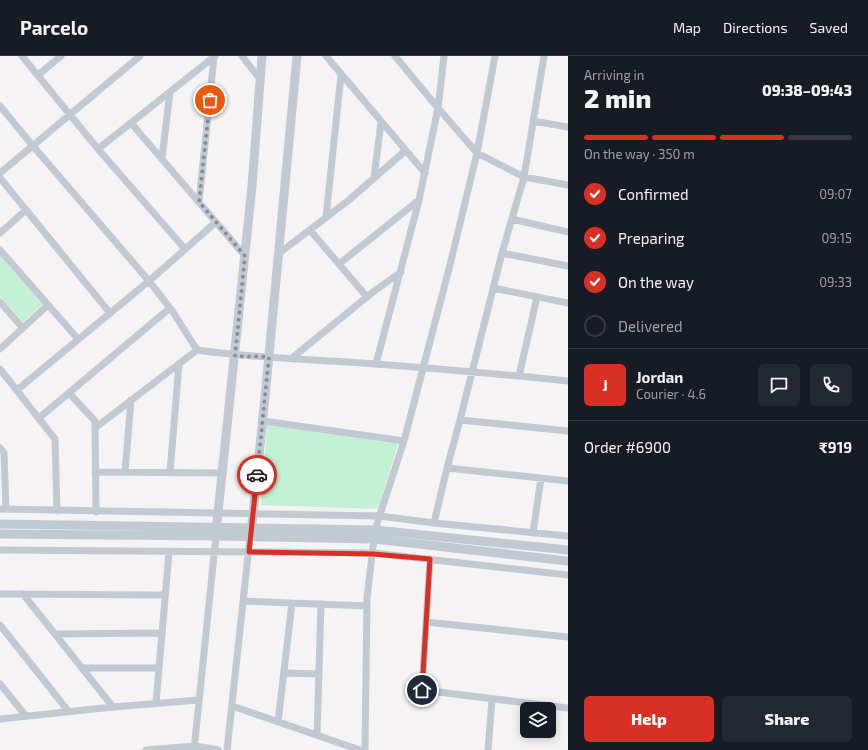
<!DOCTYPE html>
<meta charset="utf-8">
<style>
body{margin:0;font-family:"Exo 2",sans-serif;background:#242831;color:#f1f3f6;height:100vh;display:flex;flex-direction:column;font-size:15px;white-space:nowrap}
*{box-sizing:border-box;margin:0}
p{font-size:13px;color:#9ea1a6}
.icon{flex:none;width:22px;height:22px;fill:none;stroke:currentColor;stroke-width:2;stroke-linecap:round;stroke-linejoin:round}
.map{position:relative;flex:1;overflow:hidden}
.sheet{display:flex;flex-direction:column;background:#171b24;width:300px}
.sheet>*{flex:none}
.controls{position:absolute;left:520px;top:646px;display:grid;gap:8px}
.controls a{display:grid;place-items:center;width:36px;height:36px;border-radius:6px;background:#171b24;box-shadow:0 2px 10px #0003;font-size:20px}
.pin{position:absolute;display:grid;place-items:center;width:34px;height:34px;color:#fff;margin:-17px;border:2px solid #fff;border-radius:50%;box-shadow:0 1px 4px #0007}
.courier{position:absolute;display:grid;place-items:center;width:40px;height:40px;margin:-20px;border:3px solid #d93025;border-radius:50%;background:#fff;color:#222;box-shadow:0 1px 5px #0007}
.head em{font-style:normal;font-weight:800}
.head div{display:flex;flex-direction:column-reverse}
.head{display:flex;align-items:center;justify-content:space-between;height:68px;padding:0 16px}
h1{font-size:26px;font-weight:800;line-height:30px}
.bar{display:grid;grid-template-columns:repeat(4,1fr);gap:6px 4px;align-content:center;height:48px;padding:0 16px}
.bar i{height:5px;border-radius:3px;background:#363941}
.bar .current{background:#d93025}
.bar p{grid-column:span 4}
.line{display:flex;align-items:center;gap:10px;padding:0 16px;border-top:1px solid #363941}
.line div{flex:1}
.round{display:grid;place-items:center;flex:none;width:42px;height:42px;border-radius:6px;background:#242831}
ol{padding:0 16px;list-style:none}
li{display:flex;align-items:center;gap:12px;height:44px}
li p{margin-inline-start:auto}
li .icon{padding:4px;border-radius:50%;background:#d93025;color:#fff;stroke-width:4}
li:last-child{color:#9ea1a6}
li i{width:22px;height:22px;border:2px solid #363941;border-radius:50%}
.cta{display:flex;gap:8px;margin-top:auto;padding:8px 16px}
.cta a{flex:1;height:46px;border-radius:6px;background:#d93025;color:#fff;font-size:16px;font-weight:800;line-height:46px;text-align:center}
.cta a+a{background:#242831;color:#f1f3f6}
header{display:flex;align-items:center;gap:24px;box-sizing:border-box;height:56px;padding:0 20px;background:#171b24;border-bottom:1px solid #363941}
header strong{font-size:19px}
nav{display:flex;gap:22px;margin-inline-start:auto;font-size:14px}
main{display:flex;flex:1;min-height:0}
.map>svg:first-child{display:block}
.green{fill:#c3f1d5}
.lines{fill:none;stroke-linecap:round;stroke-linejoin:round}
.minor{stroke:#c1cad2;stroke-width:7}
.tertiary{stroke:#c1cad2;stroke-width:9}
.done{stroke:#868d94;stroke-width:4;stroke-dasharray:0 7.2}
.route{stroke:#d93025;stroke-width:5}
</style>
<header>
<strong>Parcelo</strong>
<nav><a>Map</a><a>Directions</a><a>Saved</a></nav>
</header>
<main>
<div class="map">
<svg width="568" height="694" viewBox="0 0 568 694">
<rect width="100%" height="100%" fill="#f5f3f3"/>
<path class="green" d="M 0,199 L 43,248 L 23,266 L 0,240 Z
M 267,369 L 398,388 L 378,453 L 261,449 Z"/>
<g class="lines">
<path class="minor" d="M 22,0 L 98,93 L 215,0
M 242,0 L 260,23
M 326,0 L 425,117
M 395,0 L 438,52 L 477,97 L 524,121 L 568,129
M 38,19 L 61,0
M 0,50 L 33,90 L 149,225 L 173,256 L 197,294
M 533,65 L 568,71
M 131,67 L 245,200
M 98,93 L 185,193
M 162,102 L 170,36
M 0,117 L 140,0
M 0,122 L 110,257
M 374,122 L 381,66
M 199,146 L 214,1
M 326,161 L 341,19
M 512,163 L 568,176
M 310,174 L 367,241
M 0,177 L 26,154
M 0,194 L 78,283
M 502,197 L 568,210
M 278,198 L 349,144 L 405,95
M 339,208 L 419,144
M 493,232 L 568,247
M 0,246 L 23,272
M 0,293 L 48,249
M 292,302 L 373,236 L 401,216
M 376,308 L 419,144 L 438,52 L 444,0
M 0,313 L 55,383 L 57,455
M 519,320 L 537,241
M 17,334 L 149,225 L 216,166
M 69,337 L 95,365 L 96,456
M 39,362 L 170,252
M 460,364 L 568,375
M 263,365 L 404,385 L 450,209 L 477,97 L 495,0
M 95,372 L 197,294 C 252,302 308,303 363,307 C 431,312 500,318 568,325
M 0,392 L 4,397 L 6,453
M 447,412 L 568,425
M 95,416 L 223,417
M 125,416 L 131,344
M 170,416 L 179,308
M 0,453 L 380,460 L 434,467 L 568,480
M 434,467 L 447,412 L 460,364 L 502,197 L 524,121 L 544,0
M 533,477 L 541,422
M 0,494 L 373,497 L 568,519
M 430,503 L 422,634 L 568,652
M 0,538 L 165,539
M 23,538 L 113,651
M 243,545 L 367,550
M 426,566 L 568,581
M 0,569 L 69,656
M 55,578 L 162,577
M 82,612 L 159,612
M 284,617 L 319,618
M 0,628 L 26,660
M 156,647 L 169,496
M 232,650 L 360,694
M 0,663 L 113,651 L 199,644
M 278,666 L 292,547
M 317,679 L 321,548
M 146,694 L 195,690 L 218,694
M 194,694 L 216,480
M 227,694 L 250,481
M 365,694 L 367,542 L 375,474 L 404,385
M 488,694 L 492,643"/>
<path class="tertiary" d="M 0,468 L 375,474 L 568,494
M 216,476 L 252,130 L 262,0
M 0,478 L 216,480 L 375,483 L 568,505
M 251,478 L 266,331 L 297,0"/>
</g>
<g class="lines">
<path class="done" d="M 210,44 L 199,146 L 245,200 L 235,300 L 269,301 L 257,419"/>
<path class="route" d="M 257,419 L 249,496 L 373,498 L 430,503 L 422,634"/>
</g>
</svg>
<div class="controls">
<a><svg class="icon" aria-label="layers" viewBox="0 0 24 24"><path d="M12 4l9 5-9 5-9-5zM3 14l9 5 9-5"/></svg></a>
</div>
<div class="pin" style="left:210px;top:44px;background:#ea580c"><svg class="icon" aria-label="bag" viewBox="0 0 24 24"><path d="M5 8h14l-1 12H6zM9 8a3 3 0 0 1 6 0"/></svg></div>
<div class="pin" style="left:422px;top:634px;background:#1f2937"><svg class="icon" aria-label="home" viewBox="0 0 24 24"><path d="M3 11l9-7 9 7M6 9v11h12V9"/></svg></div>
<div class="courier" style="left:257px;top:419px"><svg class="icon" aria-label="car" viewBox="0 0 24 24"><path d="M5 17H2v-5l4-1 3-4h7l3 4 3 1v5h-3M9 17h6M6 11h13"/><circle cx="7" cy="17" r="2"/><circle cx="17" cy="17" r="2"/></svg></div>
</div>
<section class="sheet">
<div class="head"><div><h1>2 min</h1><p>Arriving in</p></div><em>09:38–09:43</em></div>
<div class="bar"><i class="current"></i><i class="current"></i><i class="current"></i><i></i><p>On the way · 350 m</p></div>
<ol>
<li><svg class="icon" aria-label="check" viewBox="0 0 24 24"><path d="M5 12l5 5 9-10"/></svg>Confirmed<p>09:07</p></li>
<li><svg class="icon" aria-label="check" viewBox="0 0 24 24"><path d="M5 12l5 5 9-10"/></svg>Preparing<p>09:15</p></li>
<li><svg class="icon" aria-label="check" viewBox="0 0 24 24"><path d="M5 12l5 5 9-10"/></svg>On the way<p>09:33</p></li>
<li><i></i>Delivered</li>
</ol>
<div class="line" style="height:72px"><b class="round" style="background:#d93025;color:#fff">J</b><div><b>Jordan</b><p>Courier · 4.6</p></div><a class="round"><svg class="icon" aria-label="chat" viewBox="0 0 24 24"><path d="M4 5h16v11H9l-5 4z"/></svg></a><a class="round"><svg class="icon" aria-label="phone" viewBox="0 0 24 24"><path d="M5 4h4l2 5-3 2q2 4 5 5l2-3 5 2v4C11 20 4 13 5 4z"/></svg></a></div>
<div class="line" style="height:52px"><div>Order #6900</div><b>₹919</b></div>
<div class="cta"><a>Help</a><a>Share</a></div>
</section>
</main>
